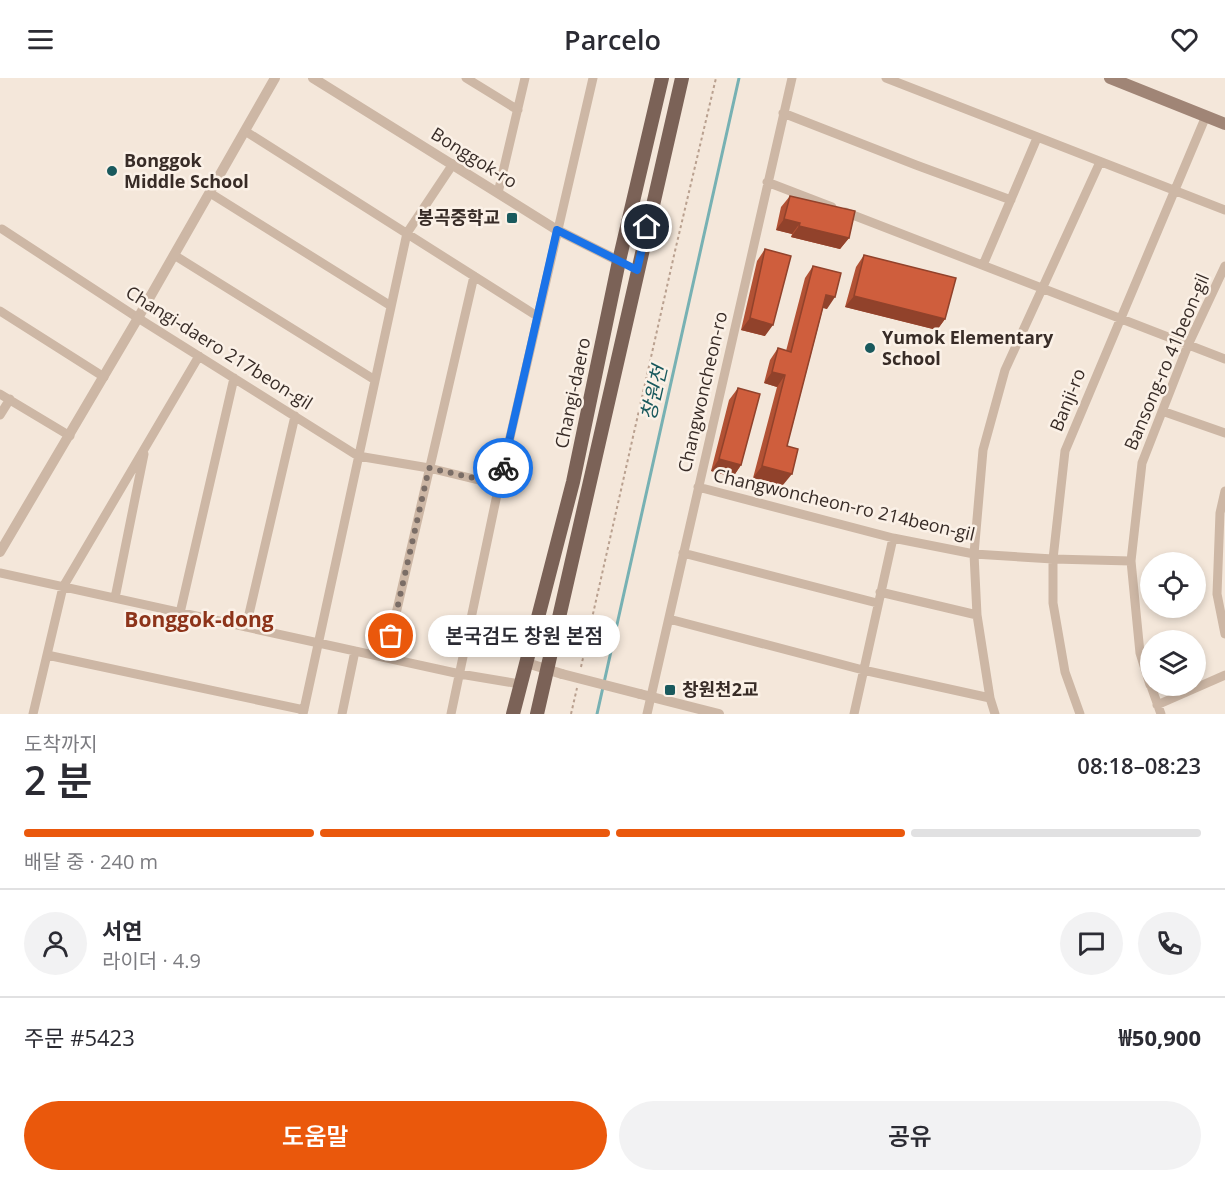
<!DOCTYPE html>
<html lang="ko">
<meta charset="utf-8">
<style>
body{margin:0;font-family:"Open Sans","Noto Sans KR",sans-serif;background:#f2f2f3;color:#2b2b33;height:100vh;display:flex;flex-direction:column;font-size:22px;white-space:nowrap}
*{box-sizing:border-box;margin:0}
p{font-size:20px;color:#7c7c81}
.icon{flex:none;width:33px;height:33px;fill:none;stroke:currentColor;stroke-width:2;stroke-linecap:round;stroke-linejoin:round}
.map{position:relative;height:636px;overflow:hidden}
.panel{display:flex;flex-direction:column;background:#fff;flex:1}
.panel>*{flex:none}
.tools{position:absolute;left:1140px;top:474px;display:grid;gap:12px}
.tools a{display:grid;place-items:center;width:66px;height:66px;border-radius:50%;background:#fff;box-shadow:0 3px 9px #0003;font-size:30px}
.pin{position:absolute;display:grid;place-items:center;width:51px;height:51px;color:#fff;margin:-26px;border:3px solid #fff;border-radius:50%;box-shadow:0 2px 6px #0007}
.courier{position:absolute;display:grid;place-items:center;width:60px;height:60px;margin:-30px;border:4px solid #1a73e8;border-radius:50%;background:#fff;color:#222;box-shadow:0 2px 8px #0007}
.bubble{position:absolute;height:42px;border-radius:21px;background:#fff;box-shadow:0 3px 9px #0003;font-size:20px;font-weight:600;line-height:42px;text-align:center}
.head em{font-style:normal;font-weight:600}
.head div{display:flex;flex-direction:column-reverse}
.head{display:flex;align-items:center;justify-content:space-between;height:102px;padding:0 24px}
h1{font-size:39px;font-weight:600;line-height:45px}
.bar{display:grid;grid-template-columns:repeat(4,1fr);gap:9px 6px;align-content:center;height:72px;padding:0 24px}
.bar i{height:8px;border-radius:4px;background:#e1e1e2}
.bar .on{background:#ea580c}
.bar p{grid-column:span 4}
.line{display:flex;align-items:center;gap:15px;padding:0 24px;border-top:2px solid #e1e1e2}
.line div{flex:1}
.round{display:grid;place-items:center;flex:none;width:63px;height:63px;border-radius:32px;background:#f2f2f3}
.primary-button{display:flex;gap:12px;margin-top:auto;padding:12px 24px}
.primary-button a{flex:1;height:69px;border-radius:36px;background:#ea580c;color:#fff;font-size:24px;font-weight:600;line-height:69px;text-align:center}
.primary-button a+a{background:#f2f2f3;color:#2b2b33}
header{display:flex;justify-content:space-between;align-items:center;height:78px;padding:0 24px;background:#fff;font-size:27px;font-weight:600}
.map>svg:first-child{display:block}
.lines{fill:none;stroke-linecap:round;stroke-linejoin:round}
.stream{stroke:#77b1b3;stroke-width:3}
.path{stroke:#b9a08f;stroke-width:2;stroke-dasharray:3 3;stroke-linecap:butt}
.minor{stroke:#cdb7a5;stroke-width:9}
.tertiary{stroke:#cdb7a5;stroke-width:10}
.secondary{stroke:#a08576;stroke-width:12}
.primary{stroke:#7b6257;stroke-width:14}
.tertiary-bridge{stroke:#cdb7a5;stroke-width:10}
.wall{fill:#b25134}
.shaded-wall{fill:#91422b}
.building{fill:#cf5e3d;stroke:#91422b;stroke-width:1.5}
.done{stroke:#7a6d66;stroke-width:6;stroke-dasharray:0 10.8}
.route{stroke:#1a73e8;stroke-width:8}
.poi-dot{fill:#19595d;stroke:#fbf1e7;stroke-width:2}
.labels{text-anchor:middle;stroke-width:5;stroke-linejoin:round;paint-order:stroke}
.street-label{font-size:18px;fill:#382c27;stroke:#fbf1e7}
.poi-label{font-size:18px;font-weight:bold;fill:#382c27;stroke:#fbf1e7;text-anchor:start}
.water-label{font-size:20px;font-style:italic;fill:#19595d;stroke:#fbf1e7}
.quarter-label{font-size:21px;font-weight:bold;fill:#8d341a;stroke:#fbf1e7}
</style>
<header><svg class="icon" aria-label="menu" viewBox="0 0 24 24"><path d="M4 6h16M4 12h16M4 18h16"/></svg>Parcelo<svg class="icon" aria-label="heart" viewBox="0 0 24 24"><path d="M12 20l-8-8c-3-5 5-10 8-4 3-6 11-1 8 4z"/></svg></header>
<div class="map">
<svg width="1225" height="636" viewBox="0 0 1225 636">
<rect width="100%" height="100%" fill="#f4e7da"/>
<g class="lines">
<path class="stream" d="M 597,636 L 739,0"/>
<path class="path" d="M 581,589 L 675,173 L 716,0
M 571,636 L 577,610"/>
<path class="minor" d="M 466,0 L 518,32
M 886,0 L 1225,132
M 783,35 L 916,87 L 1011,122
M 245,53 L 537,238
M 767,104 L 832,129
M 210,115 L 391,228
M 498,115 L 525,0
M 845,134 L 1225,281
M 2,151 L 138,240 L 358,378 L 429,390 L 499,407
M 174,177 L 375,302
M 983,187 L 1037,60
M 0,233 L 104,299
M 0,316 L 70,358
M 1162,333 L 1225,355
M 0,337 L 10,321
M 698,409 L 893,460 L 974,476 L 1053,481 L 1131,483
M 1225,413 L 1220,435 L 1217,516 L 1225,556
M 683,475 L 877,525
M 0,495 L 460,596 L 520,606
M 880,514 L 977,537
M 115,520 L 144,376
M 180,535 L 234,300
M 669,541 L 863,592 L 990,620
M 246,549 L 295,338
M 47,577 L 304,632
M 386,579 L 474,198
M 1150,607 L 1140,575 L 1131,483 L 1142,385 L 1188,267 L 1225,188
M 1151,608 L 1161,636
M 1157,627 L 1225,597
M 33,636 L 63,509 L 199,278
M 303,636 L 407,155 L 453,86
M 342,636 L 355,573
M 451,636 L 499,407 L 593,0
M 647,636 L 792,0
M 854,636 L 893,460
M 995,636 L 990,620 L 977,537 L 974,476 L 983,372 L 1005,292 L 1100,84
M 1080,636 L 1065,594 L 1053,525 L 1053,481 L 1065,373 L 1206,38"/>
<path class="tertiary" d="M 313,0 L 557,152 L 619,183
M 0,474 L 138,240 L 275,0
M 527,585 L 562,596
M 640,616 L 719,636"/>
<path class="secondary" d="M 1110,0 L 1225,46"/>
<path class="primary" d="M 513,636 L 573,404 L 619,183 L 662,0
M 537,636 L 682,0"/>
<path class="tertiary-bridge" d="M 562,596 L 640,616"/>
</g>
<path class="wall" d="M 790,118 L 849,160 L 840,171 L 791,159 L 792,156 L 776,152 L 781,129 Z
M 765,171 L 765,258 L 741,252 L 757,183 Z
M 864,177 L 945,241 L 937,252 L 845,229 L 856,189 Z
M 813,188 L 827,231 L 823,230 L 787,368 L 783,407 L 753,400 L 777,309 L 764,305 L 770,282 L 778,270 L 786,273 L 805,200 Z
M 738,310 L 741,387 L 733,399 L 711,393 L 729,322 Z"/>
<path class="shaded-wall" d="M 784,141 L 800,145 L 792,156 L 776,152 Z
M 799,148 L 849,160 L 840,171 L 791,159 Z
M 826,217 L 835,219 L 827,231 L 818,228 Z
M 854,218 L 945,241 L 937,252 L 845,229 Z
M 750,240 L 773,247 L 765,258 L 741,252 Z
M 772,294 L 785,297 L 777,309 L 764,305 Z
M 719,381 L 741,387 L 733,399 L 711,393 Z
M 762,388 L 792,396 L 783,407 L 753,400 Z"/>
<path class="building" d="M 790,118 L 855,133 L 849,160 L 799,148 L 800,145 L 784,141 Z
M 765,171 L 791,178 L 773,247 L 750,240 Z
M 864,177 L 956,200 L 945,241 L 854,218 Z
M 813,188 L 841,195 L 835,219 L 826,217 L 787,368 L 798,371 L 792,396 L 762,388 L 785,297 L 772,294 L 778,270 L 791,274 Z
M 738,310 L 760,316 L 741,387 L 719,381 Z"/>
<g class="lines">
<path class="done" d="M 391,558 L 429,390 L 500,406 L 503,390"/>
<path class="route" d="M 503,390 L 557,152 L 637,192 L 647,149"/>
</g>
<g class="poi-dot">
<circle cx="112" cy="93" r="6"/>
<rect x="506" y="134" width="12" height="12" rx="3"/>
<circle cx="870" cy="270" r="6"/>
<rect x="664" y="606" width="12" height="12" rx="3"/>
</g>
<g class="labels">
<g class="street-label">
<text transform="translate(474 80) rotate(32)" y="6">Bonggok-ro</text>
<text transform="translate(219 270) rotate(32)" y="6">Changi-daero 217beon-gil</text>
<text transform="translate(1167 284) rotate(-67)" y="6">Bansong-ro 41beon-gil</text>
<text transform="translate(703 314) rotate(-77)" y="6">Changwoncheon-ro</text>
<text transform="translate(573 315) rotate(-78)" y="6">Changi-daero</text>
<text transform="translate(1068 322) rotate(-68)" y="6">Banji-ro</text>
<text transform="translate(844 427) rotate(13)" y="6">Changwoncheon-ro 214beon-gil</text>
</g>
<g class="poi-label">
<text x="124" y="89">Bonggok<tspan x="124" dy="21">Middle School</tspan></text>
<text x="500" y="146" text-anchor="end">봉곡중학교</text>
<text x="882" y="266">Yumok Elementary<tspan x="882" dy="21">School</tspan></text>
<text x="682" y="618">창원천2교</text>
</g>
<g class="water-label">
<text transform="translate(654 315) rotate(-77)" y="7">창원천</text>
</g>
<g class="quarter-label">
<text x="199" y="549">Bonggok-dong</text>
</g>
</g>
</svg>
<div class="tools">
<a><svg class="icon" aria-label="locate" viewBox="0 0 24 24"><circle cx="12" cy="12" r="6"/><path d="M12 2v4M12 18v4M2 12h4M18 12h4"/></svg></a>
<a><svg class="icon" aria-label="layers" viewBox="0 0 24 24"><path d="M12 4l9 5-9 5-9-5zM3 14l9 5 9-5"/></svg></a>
</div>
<div class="pin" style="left:391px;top:558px;background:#ea580c"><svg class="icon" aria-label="bag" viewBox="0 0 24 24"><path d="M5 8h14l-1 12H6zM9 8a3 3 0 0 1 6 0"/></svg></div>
<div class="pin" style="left:647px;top:149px;background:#1f2937"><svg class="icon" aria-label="home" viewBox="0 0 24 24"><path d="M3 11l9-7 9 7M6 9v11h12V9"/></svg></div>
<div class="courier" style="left:503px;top:390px"><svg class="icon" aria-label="bike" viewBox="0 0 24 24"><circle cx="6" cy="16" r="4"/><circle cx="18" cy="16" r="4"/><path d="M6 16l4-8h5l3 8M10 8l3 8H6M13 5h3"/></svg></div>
<div class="bubble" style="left:428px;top:537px;width:192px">본국검도 창원 본점</div>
</div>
<section class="panel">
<div class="head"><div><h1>2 분</h1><p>도착까지</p></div><em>08:18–08:23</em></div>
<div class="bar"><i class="on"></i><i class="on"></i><i class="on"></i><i></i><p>배달 중 · 240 m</p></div>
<div class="line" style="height:108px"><a class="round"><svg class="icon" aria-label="person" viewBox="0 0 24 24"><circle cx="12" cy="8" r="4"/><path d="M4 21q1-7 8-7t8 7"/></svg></a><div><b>서연</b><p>라이더 · 4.9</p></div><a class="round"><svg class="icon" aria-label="chat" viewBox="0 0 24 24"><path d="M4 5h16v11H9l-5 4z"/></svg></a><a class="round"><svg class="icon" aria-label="phone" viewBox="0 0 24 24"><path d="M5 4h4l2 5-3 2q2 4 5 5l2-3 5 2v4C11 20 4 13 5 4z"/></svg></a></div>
<div class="line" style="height:78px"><div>주문 #5423</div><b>₩50,900</b></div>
<div class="primary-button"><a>도움말</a><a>공유</a></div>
</section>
